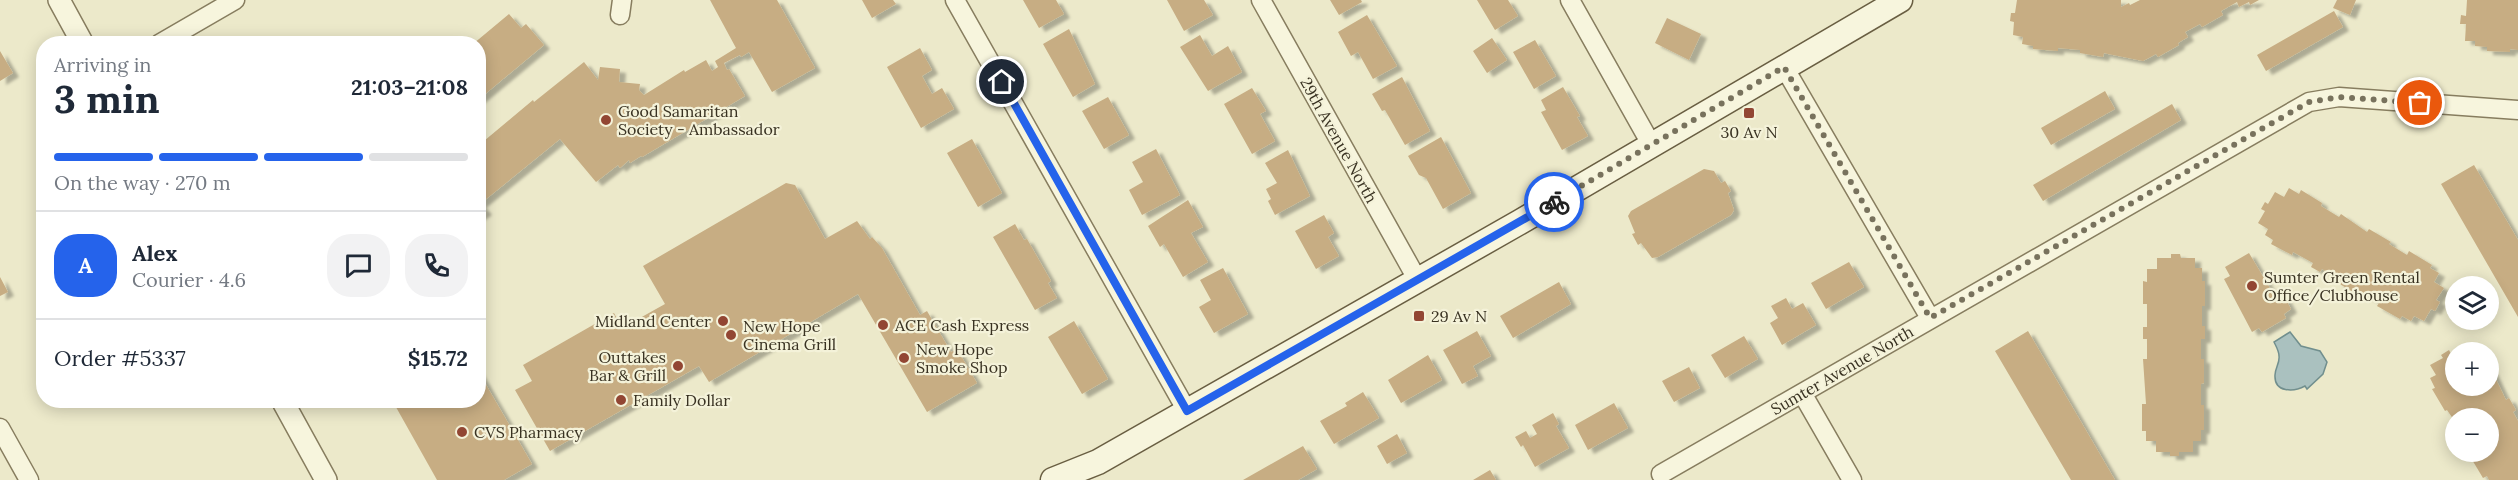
<!DOCTYPE html>
<meta charset="utf-8">
<style>
body{margin:0;font-family:Lora,serif;background:#f2f2f3;color:#1f2937;height:100vh;display:flex;flex-direction:column;font-size:22px;white-space:nowrap}
*{box-sizing:border-box;margin:0}
p{font-size:20px;color:#747a83}
.icon{flex:none;width:33px;height:33px;fill:none;stroke:currentColor;stroke-width:2;stroke-linecap:round;stroke-linejoin:round}
.map{position:relative;flex:1;overflow:hidden}
.drawer{position:absolute;left:36px;top:36px;width:450px;height:372px;display:flex;flex-direction:column;background:#fff;border-radius:24px;box-shadow:0 3px 15px #0003}
.drawer>*{flex:none}
.fabs{position:absolute;left:2445px;top:276px;display:grid;gap:12px}
.fabs a{display:grid;place-items:center;width:54px;height:54px;border-radius:50%;background:#fff;box-shadow:0 3px 15px #0003;font-size:30px}
.pin{position:absolute;display:grid;place-items:center;width:51px;height:51px;color:#fff;margin:-26px;border:3px solid #fff;border-radius:50%;box-shadow:0 2px 6px #0007}
.courier{position:absolute;display:grid;place-items:center;width:60px;height:60px;margin:-30px;border:4px solid #2563eb;border-radius:50%;background:#fff;color:#222;box-shadow:0 2px 8px #0007}
.overview em{font-style:normal;font-weight:800}
.overview div{display:flex;flex-direction:column-reverse}
.overview{display:flex;align-items:center;justify-content:space-between;height:102px;padding:0 18px}
h1{font-size:39px;font-weight:800;line-height:45px}
.bar{display:grid;grid-template-columns:repeat(4,1fr);gap:9px 6px;align-content:center;height:72px;padding:0 18px}
.bar i{height:8px;border-radius:4px;background:#e0e1e3}
.bar .on{background:#2563eb}
.bar p{grid-column:span 4}
.line{display:flex;align-items:center;gap:15px;padding:0 18px;border-top:2px solid #e0e1e3}
.line div{flex:1}
.round{display:grid;place-items:center;flex:none;width:63px;height:63px;border-radius:24px;background:#f2f2f3}
.map>svg:first-child{display:block}
.water{fill:#aac1bf;stroke:#718f8e;stroke-width:1.5}
.building{fill:#c7ad83;filter:url(#shadow)}
.lines{fill:none;stroke-linecap:round;stroke-linejoin:round}
.minor-casing{stroke:#877d5f;stroke-width:21}
.tertiary-casing{stroke:#877d5f;stroke-width:24}
.secondary-casing{stroke:#695e42;stroke-width:27}
.minor{stroke:#f7f5dd;stroke-width:18}
.tertiary{stroke:#f7f5dd;stroke-width:21}
.secondary{stroke:#f7f5dd;stroke-width:24}
.done{stroke:#78725d;stroke-width:6;stroke-dasharray:0 10.8}
.route{stroke:#2563eb;stroke-width:8}
.poi-dot{fill:#924633;stroke:#f4f2d9;stroke-width:2}
.labels{text-anchor:middle;stroke-width:4.5;stroke-linejoin:round;paint-order:stroke}
.poi-label{font-size:16px;fill:#393222;stroke:#f4f2d9;text-anchor:start}
.street-label{font-size:16px;fill:#393222;stroke:#f4f2d9}
</style>
<div class="map">
<svg width="2518" height="480" viewBox="0 0 2518 480">
<defs>
<filter id="shadow"><feDropShadow dx="6" dy="4" stdDeviation="1.5" flood-color="#0004"/></filter>
</defs>
<rect width="100%" height="100%" fill="#ece9ca"/>
<path class="water" d="M 2290,332 L 2301,346 L 2320,351 L 2327,362 L 2323,374 L 2307,389 L 2305,386 C 2294,392 2274,393 2275,375 C 2275,368 2280,363 2279,356 C 2279,351 2276,346 2274,342 Z"/>
<path class="building" d="M 710,0 L 777,0 L 815,68 L 772,92 L 749,52 L 741,57 L 740,55 L 724,63 L 727,70 L 729,69 L 745,96 L 642,157 L 641,156 L 630,163 L 629,160 L 620,168 L 618,165 L 596,182 L 560,139 L 480,204 L 486,211 L 478,217 L 478,146 L 533,100 L 534,102 L 584,62 L 598,80 L 600,67 L 620,69 L 619,82 L 640,84 L 639,90 L 644,95 L 684,70 L 685,72 L 706,60 L 712,71 L 718,67 L 715,61 L 736,48 Z
M 862,0 L 893,0 L 896,4 L 872,18 Z
M 1023,0 L 1056,0 L 1064,14 L 1039,28 Z
M 1167,0 L 1204,0 L 1213,15 L 1184,31 Z
M 1330,0 L 1361,0 L 1362,2 L 1339,15 Z
M 1477,0 L 1508,0 L 1518,16 L 1495,30 Z
M 2017,0 L 2121,0 L 2121,7 L 2129,3 L 2130,5 L 2140,0 L 2259,0 L 2250,5 L 2249,2 L 2239,7 L 2237,2 L 2221,11 L 2223,15 L 2202,27 L 2200,24 L 2185,32 L 2188,37 L 2178,43 L 2179,45 L 2158,57 L 2156,54 L 2143,61 L 2108,54 L 2104,53 L 2103,57 L 2080,53 L 2080,50 L 2058,48 L 2058,51 L 2033,49 L 2033,46 L 2022,44 L 2023,37 L 2013,35 L 2014,22 L 2010,21 L 2011,13 L 2015,13 Z
M 2337,0 L 2356,0 L 2350,15 L 2333,8 Z
M 2467,0 L 2518,0 L 2518,50 L 2510,49 L 2510,52 L 2487,51 L 2487,47 L 2475,46 L 2475,41 L 2465,41 L 2466,24 L 2460,24 L 2461,15 L 2466,16 Z
M 2334,11 L 2343,27 L 2266,71 L 2257,55 Z
M 509,14 L 521,28 L 526,24 L 544,45 L 478,100 L 478,44 L 473,44 Z
M 1367,15 L 1397,66 L 1373,79 L 1358,52 L 1351,56 L 1338,32 Z
M 1667,18 L 1701,34 L 1689,60 L 1655,43 Z
M 1069,29 L 1095,84 L 1073,97 L 1043,44 Z
M 1200,35 L 1212,56 L 1228,46 L 1242,72 L 1208,91 L 1180,47 Z
M 1492,38 L 1507,60 L 1487,73 L 1473,51 Z
M 1535,40 L 1556,76 L 1534,89 L 1513,52 Z
M 920,48 L 932,70 L 922,76 L 932,94 L 942,88 L 954,109 L 921,128 L 887,67 Z
M 0,51 L 13,73 L 0,81 Z
M 1402,77 L 1430,131 L 1405,145 L 1385,110 L 1382,111 L 1372,94 Z
M 1563,87 L 1580,116 L 1577,117 L 1588,136 L 1562,150 L 1541,112 L 1546,110 L 1541,100 Z
M 1252,88 L 1266,111 L 1260,114 L 1275,141 L 1252,154 L 1224,104 Z
M 2105,91 L 2115,109 L 2051,145 L 2041,128 Z
M 1108,97 L 1129,135 L 1104,149 L 1082,111 Z
M 2172,104 L 2181,120 L 2043,201 L 2033,185 Z
M 1441,137 L 1471,193 L 1443,209 L 1426,178 L 1419,175 L 1408,156 Z
M 972,139 L 1002,193 L 978,207 L 947,153 Z
M 1156,149 L 1180,195 L 1142,215 L 1129,190 L 1143,182 L 1132,162 Z
M 1288,150 L 1310,196 L 1275,215 L 1268,201 L 1271,199 L 1266,189 L 1277,183 L 1265,163 Z
M 2474,165 L 2518,240 L 2518,317 L 2441,184 Z
M 1704,169 L 1714,171 L 1721,183 L 1725,181 L 1731,191 L 1728,193 L 1734,210 L 1731,215 L 1658,257 L 1652,258 L 1641,243 L 1638,245 L 1632,234 L 1635,233 L 1628,216 L 1631,211 Z
M 786,183 L 795,185 L 825,239 L 857,221 L 870,239 L 872,237 L 882,248 L 920,315 L 927,311 L 951,352 L 957,349 L 977,383 L 927,412 L 858,294 L 709,382 L 699,366 L 550,451 L 515,390 L 532,381 L 523,365 L 614,313 L 622,328 L 665,304 L 643,266 Z
M 2289,188 L 2299,194 L 2301,190 L 2322,203 L 2321,206 L 2339,217 L 2341,214 L 2367,232 L 2369,229 L 2391,242 L 2389,244 L 2407,255 L 2409,251 L 2432,265 L 2430,268 L 2439,273 L 2434,282 L 2444,288 L 2436,300 L 2440,302 L 2435,311 L 2431,309 L 2424,321 L 2414,316 L 2411,321 L 2402,316 L 2400,319 L 2377,306 L 2379,303 L 2362,293 L 2360,296 L 2338,283 L 2340,279 L 2322,269 L 2320,272 L 2311,267 L 2313,263 L 2293,252 L 2292,255 L 2271,244 L 2273,240 L 2265,235 L 2268,229 L 2258,223 L 2265,211 L 2261,209 L 2265,202 L 2268,204 L 2275,192 L 2284,197 Z
M 1188,200 L 1203,227 L 1191,233 L 1208,262 L 1183,277 L 1164,244 L 1160,247 L 1148,226 Z
M 1324,215 L 1334,233 L 1328,237 L 1339,256 L 1316,269 L 1295,231 Z
M 1015,224 L 1024,240 L 1027,239 L 1051,281 L 1048,283 L 1057,298 L 1035,310 L 993,237 Z
M 2249,253 L 2277,300 L 2284,296 L 2291,309 L 2284,314 L 2286,318 L 2262,332 L 2259,328 L 2252,332 L 2224,279 L 2230,276 L 2225,267 Z
M 2171,254 L 2180,254 L 2181,258 L 2195,258 L 2195,268 L 2202,268 L 2202,281 L 2205,281 L 2205,306 L 2202,306 L 2202,326 L 2205,326 L 2205,339 L 2201,339 L 2201,359 L 2204,359 L 2204,383 L 2201,384 L 2201,405 L 2204,405 L 2204,430 L 2201,430 L 2201,441 L 2193,441 L 2193,452 L 2179,452 L 2179,456 L 2170,456 L 2170,452 L 2156,452 L 2156,441 L 2146,441 L 2146,431 L 2142,431 L 2142,404 L 2146,404 L 2143,359 L 2147,359 L 2147,339 L 2143,339 L 2143,327 L 2147,327 L 2147,304 L 2143,304 L 2143,281 L 2147,282 L 2147,269 L 2157,269 L 2157,258 L 2171,258 Z
M 1849,262 L 1864,287 L 1826,309 L 1811,283 Z
M 1223,268 L 1248,314 L 1214,333 L 1199,307 L 1211,300 L 1200,280 Z
M 0,277 L 8,292 L 0,296 Z
M 1559,282 L 1571,304 L 1513,338 L 1500,316 Z
M 1786,298 L 1792,309 L 1803,303 L 1816,325 L 1782,345 L 1770,323 L 1778,318 L 1771,306 Z
M 1074,321 L 1108,379 L 1082,394 L 1048,337 Z
M 1477,331 L 1491,356 L 1473,366 L 1478,376 L 1462,384 L 1443,350 Z
M 2028,331 L 2115,480 L 2071,480 L 1995,351 Z
M 1744,336 L 1758,359 L 1725,378 L 1711,355 Z
M 2465,345 L 2469,352 L 2456,352 L 2456,386 L 2488,386 L 2488,363 L 2506,400 L 2509,398 L 2516,410 L 2513,412 L 2518,421 L 2518,480 L 2489,480 L 2487,476 L 2483,478 L 2471,458 L 2474,456 L 2472,452 L 2488,452 L 2488,418 L 2456,418 L 2456,423 L 2447,410 L 2445,411 L 2432,389 L 2435,388 L 2430,378 L 2436,375 L 2430,365 L 2443,358 L 2441,355 L 2449,350 L 2451,354 Z
M 1428,355 L 1442,380 L 1401,403 L 1388,380 Z
M 1689,367 L 1700,388 L 1674,402 L 1662,381 Z
M 478,371 L 532,464 L 504,480 L 437,480 L 392,400 L 478,400 Z
M 1363,392 L 1379,418 L 1334,444 L 1320,421 L 1347,406 L 1345,403 Z
M 1614,403 L 1628,428 L 1588,450 L 1575,425 Z
M 1553,413 L 1559,424 L 1556,426 L 1569,448 L 1535,467 L 1523,445 L 1521,447 L 1515,437 L 1526,431 L 1530,438 L 1537,434 L 1532,425 Z
M 1397,434 L 1407,453 L 1387,464 L 1377,446 Z
M 1303,446 L 1317,469 L 1298,480 L 1243,480 Z
M 1490,470 L 1496,480 L 1473,480 Z"/>
<g class="lines">
<g class="minor-casing">
<path id="minor" d="M 955,0 L 1187,411
M 1261,0 L 1417,279
M 1570,0 L 1651,144
M 620,15 L 622,0
M 159,44 L 235,0
M 1784,67 L 1930,318
M 1802,393 L 1852,480
M 0,428 L 29,480
M 1661,474 L 2309,102 L 2339,97 L 2518,110"/>
</g>
<g class="tertiary-casing">
<path id="tertiary" d="M 59,0 L 83,44
M 282,400 L 326,480"/>
</g>
<g class="secondary-casing">
<path id="secondary" d="M 1053,480 L 1098,462 L 1520,222 L 1900,0"/>
</g>
<use href="#minor" class="minor"/>
<use href="#tertiary" class="tertiary"/>
<use href="#secondary" class="secondary"/>
</g>
<g class="lines">
<path class="done" d="M 1554,202 L 1784,67 L 1930,318 L 2309,102 L 2339,97 L 2420,103"/>
<path class="route" d="M 1002,82 L 1187,411 L 1554,202"/>
</g>
<g class="poi-dot">
<rect x="1743" y="107" width="12" height="12" rx="3"/>
<circle cx="606" cy="120" r="6"/>
<circle cx="2252" cy="286" r="6"/>
<rect x="1413" y="310" width="12" height="12" rx="3"/>
<circle cx="723" cy="321" r="6"/>
<circle cx="883" cy="325" r="6"/>
<circle cx="731" cy="335" r="6"/>
<circle cx="904" cy="358" r="6"/>
<circle cx="678" cy="366" r="6"/>
<circle cx="621" cy="400" r="6"/>
<circle cx="462" cy="432" r="6"/>
</g>
<g class="labels">
<g class="poi-label">
<text x="618" y="117">Good Samaritan<tspan x="618" dy="18">Society - Ambassador</tspan></text>
<text x="1749" y="138" text-anchor="middle">30 Av N</text>
<text x="2264" y="283">Sumter Green Rental<tspan x="2264" dy="18">Office/Clubhouse</tspan></text>
<text x="1431" y="322">29 Av N</text>
<text x="711" y="327" text-anchor="end">Midland Center</text>
<text x="895" y="331">ACE Cash Express</text>
<text x="743" y="332">New Hope<tspan x="743" dy="18">Cinema Grill</tspan></text>
<text x="916" y="355">New Hope<tspan x="916" dy="18">Smoke Shop</tspan></text>
<text x="666" y="363" text-anchor="end">Outtakes<tspan x="666" dy="18">Bar &amp; Grill</tspan></text>
<text x="633" y="406">Family Dollar</text>
<text x="474" y="438">CVS Pharmacy</text>
</g>
<g class="street-label">
<text transform="translate(1339 140) rotate(61)" y="6">29th Avenue North</text>
<text transform="translate(1842 370) rotate(-30)" y="6">Sumter Avenue North</text>
</g>
</g>
</svg>
<div class="fabs">
<a><svg class="icon" aria-label="layers" viewBox="0 0 24 24"><path d="M12 4l9 5-9 5-9-5zM3 14l9 5 9-5"/></svg></a>
<a>+</a>
<a>−</a>
</div>
<div class="pin" style="left:2420px;top:103px;background:#ea580c"><svg class="icon" aria-label="bag" viewBox="0 0 24 24"><path d="M5 8h14l-1 12H6zM9 8a3 3 0 0 1 6 0"/></svg></div>
<div class="pin" style="left:1002px;top:82px;background:#1f2937"><svg class="icon" aria-label="home" viewBox="0 0 24 24"><path d="M3 11l9-7 9 7M6 9v11h12V9"/></svg></div>
<div class="courier" style="left:1554px;top:202px"><svg class="icon" aria-label="bike" viewBox="0 0 24 24"><circle cx="6" cy="16" r="4"/><circle cx="18" cy="16" r="4"/><path d="M6 16l4-8h5l3 8M10 8l3 8H6M13 5h3"/></svg></div>
<section class="drawer">
<div class="overview"><div><h1>3 min</h1><p>Arriving in</p></div><em>21:03–21:08</em></div>
<div class="bar"><i class="on"></i><i class="on"></i><i class="on"></i><i></i><p>On the way · 270 m</p></div>
<div class="line" style="height:108px"><b class="round" style="background:#2563eb;color:#fff">A</b><div><b>Alex</b><p>Courier · 4.6</p></div><a class="round"><svg class="icon" aria-label="chat" viewBox="0 0 24 24"><path d="M4 5h16v11H9l-5 4z"/></svg></a><a class="round"><svg class="icon" aria-label="phone" viewBox="0 0 24 24"><path d="M5 4h4l2 5-3 2q2 4 5 5l2-3 5 2v4C11 20 4 13 5 4z"/></svg></a></div>
<div class="line" style="height:78px"><div>Order #5337</div><b>$15.72</b></div>
</section>
</div>
